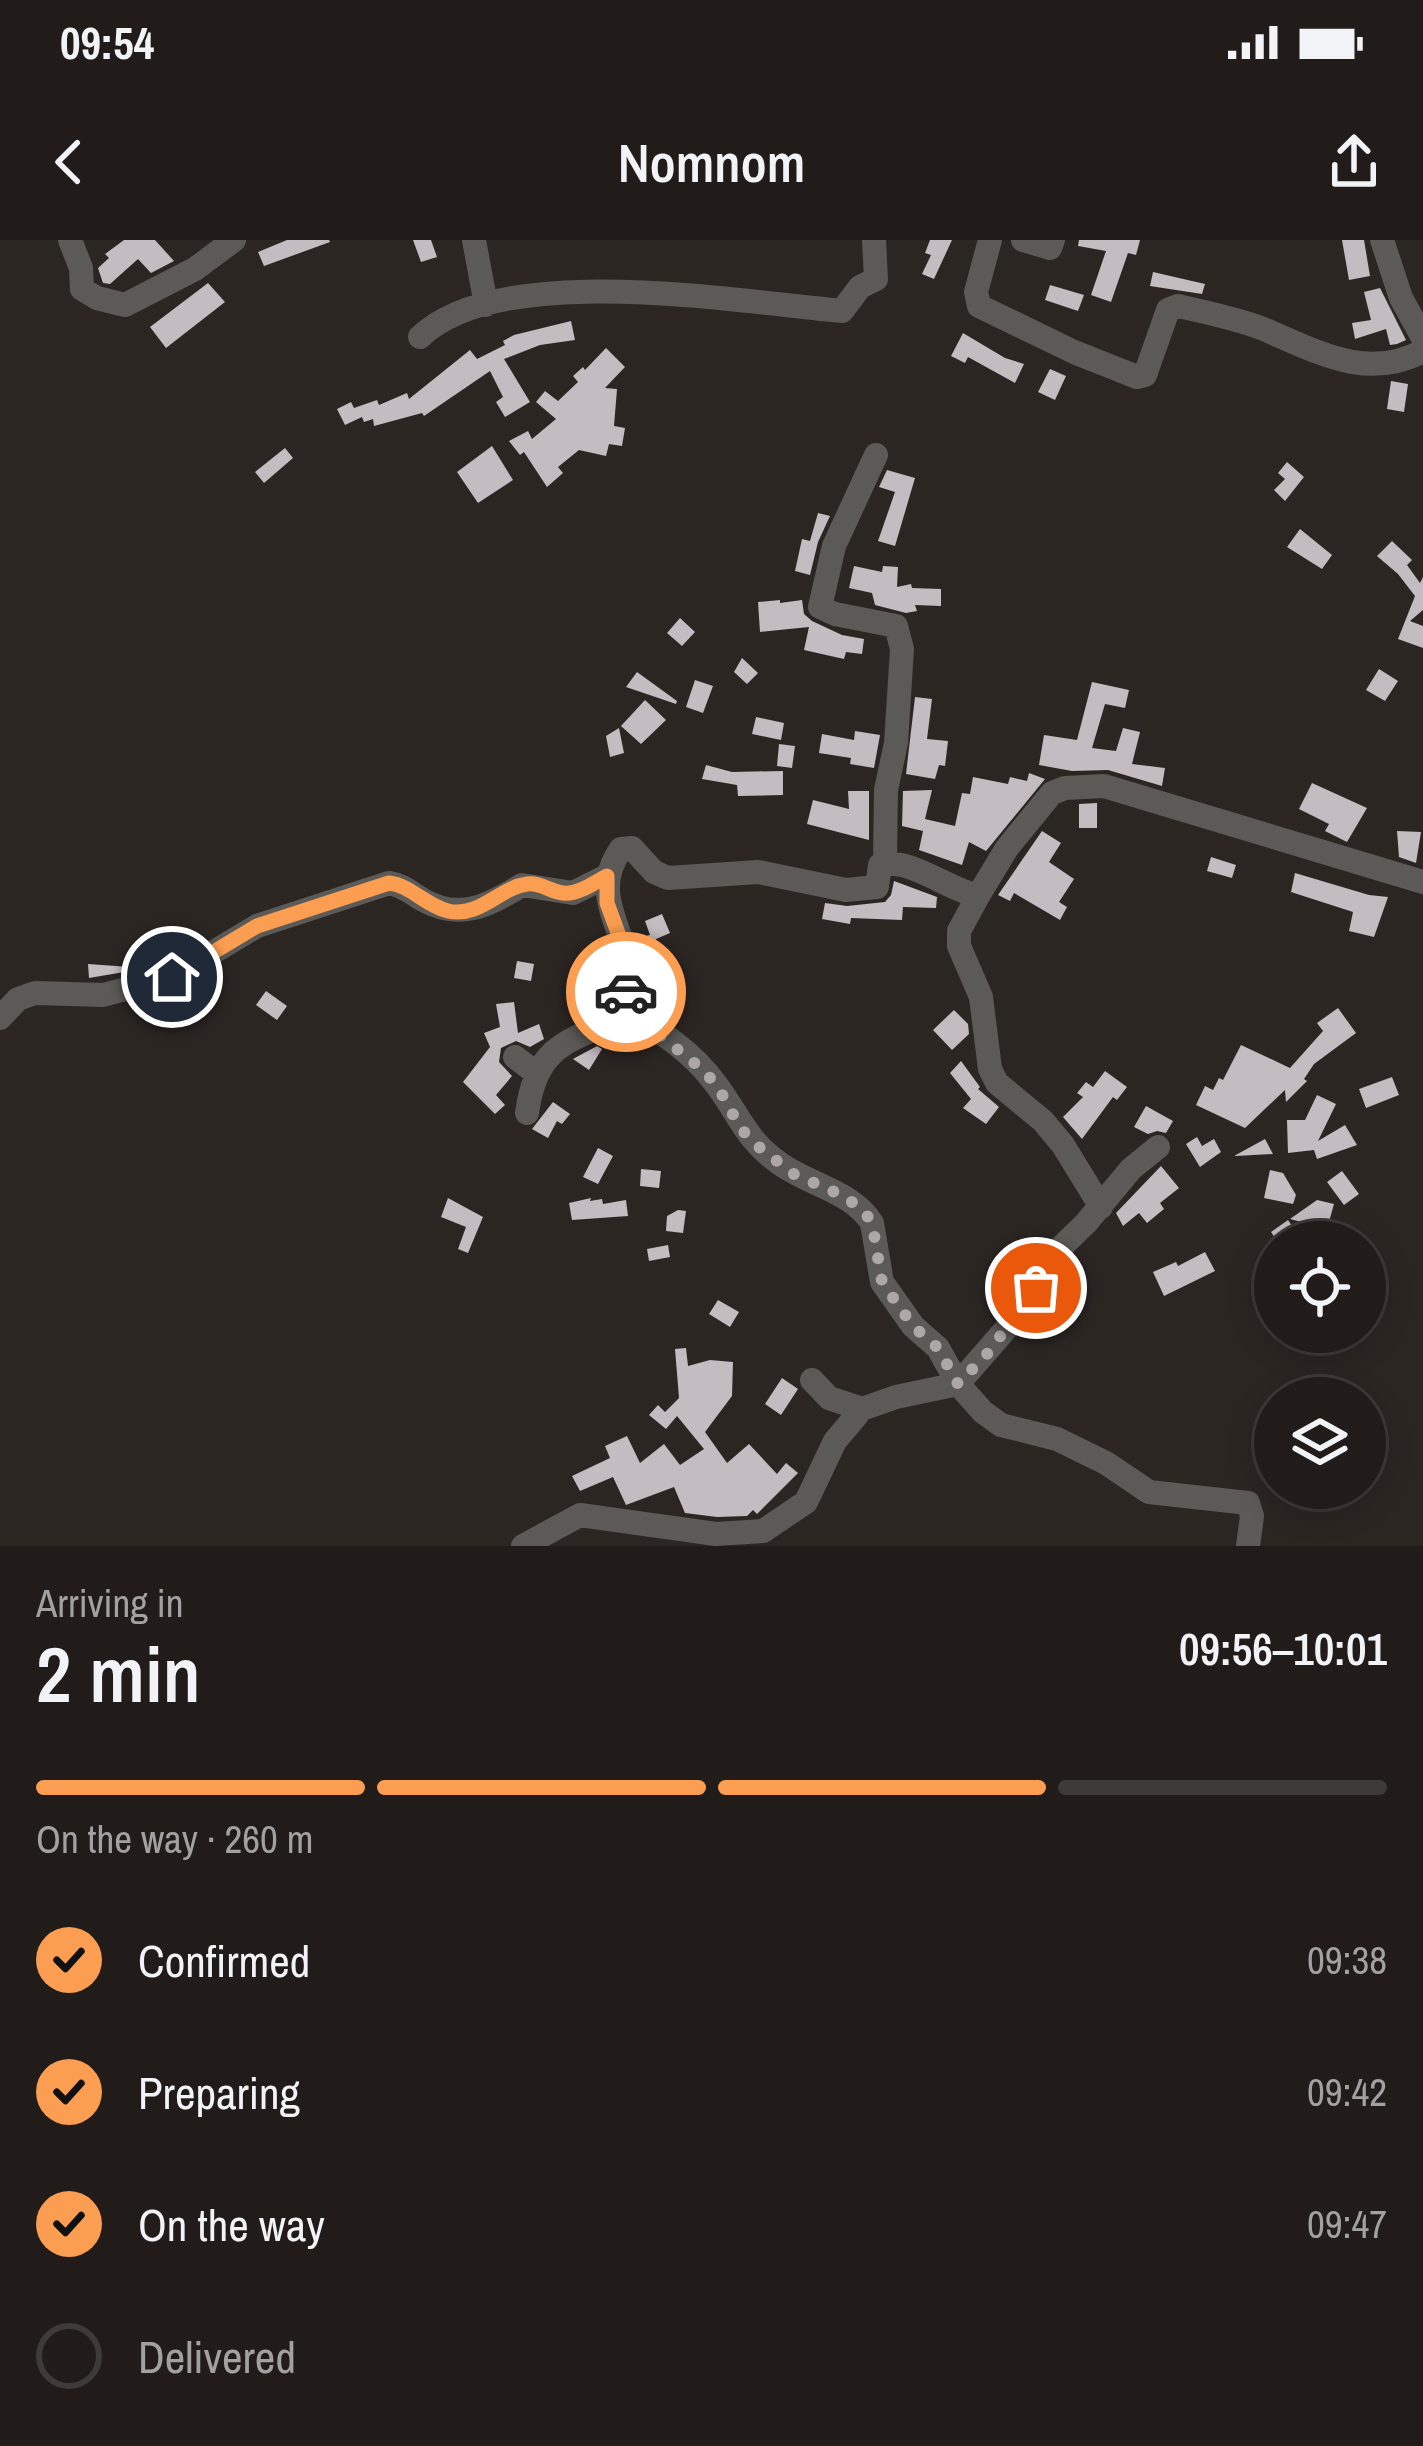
<!DOCTYPE html>
<meta charset="utf-8">
<style>
body{margin:0;font-family:"Archivo Narrow",sans-serif;background:#2d2927;color:#f1f3f6;height:100vh;display:flex;flex-direction:column;font-size:45px;white-space:nowrap}
*{box-sizing:border-box;margin:0}
p{font-size:39px;color:#a2a1a2}
.icon{flex:none;width:66px;height:66px;fill:none;stroke:currentColor;stroke-width:2;stroke-linecap:round;stroke-linejoin:round}
.map{position:relative;height:1306px;overflow:hidden}
.drawer{display:flex;flex-direction:column;background:#211c1a;flex:1}
.drawer>*{flex:none}
.buttons{position:absolute;left:1254px;top:981px;display:grid;gap:24px}
.buttons a{display:grid;place-items:center;width:132px;height:132px;border-radius:50%;background:#211c1a;box-shadow:0 6px 30px #0003,0 0 0 3px #3e3a39;font-size:60px}
.pin{position:absolute;display:grid;place-items:center;width:102px;height:102px;color:#fff;margin:-51px;border:6px solid #fff;border-radius:50%;box-shadow:0 3px 12px #0007}
.courier{position:absolute;display:grid;place-items:center;width:120px;height:120px;margin:-60px;border:9px solid #fb9e51;border-radius:50%;background:#fff;color:#222;box-shadow:0 3px 15px #0007}
.head em{font-style:normal;font-weight:600}
.head div{display:flex;flex-direction:column-reverse}
.head{display:flex;align-items:center;justify-content:space-between;height:204px;padding:0 36px}
h1{font-size:78px;font-weight:600;line-height:90px}
.bar{display:grid;grid-template-columns:repeat(4,1fr);gap:18px 12px;align-content:center;height:144px;padding:0 36px}
.bar i{height:15px;border-radius:9px;background:#3e3a39}
.bar .current{background:#fb9e51}
.bar p{grid-column:span 4}
ol{padding:0 36px;list-style:none}
li{display:flex;align-items:center;gap:36px;height:132px}
li p{margin-inline-start:auto}
li .icon{padding:12px;border-radius:50%;background:#fb9e51;color:#111;stroke-width:4}
li:last-child{color:#a2a1a2}
li i{width:66px;height:66px;border:6px solid #3e3a39;border-radius:50%}
.status{display:flex;justify-content:space-between;align-items:center;height:84px;padding:0 60px;background:#211c1a;direction:ltr}
.status svg{height:33px;fill:currentColor}
header{display:flex;justify-content:space-between;align-items:center;height:156px;padding:0 36px;background:#211c1a;font-size:54px;font-weight:600}
.map>svg:first-child{display:block}
.building{fill:#c3bcc1}
.lines{fill:none;stroke-linecap:round;stroke-linejoin:round}
.minor{stroke:#5b5a57;stroke-width:24}
.done{stroke:#ada8a6;stroke-width:12;stroke-dasharray:0 21.6}
.route{stroke:#fb9e51;stroke-width:15}
</style>
<div class="status"><b>09:54</b><svg viewBox="0 0 49 12"><path d="M0 12V9h3v3zM5 12V6h3v6zM10 12V3h3v9zM15 12V0h3v12zM26 1h20v11H26zM47 4h2v5h-2z"/></svg></div>
<header><svg class="icon" aria-label="back" viewBox="0 0 24 24"><path d="M15 5l-7 7 7 7"/></svg>Nomnom<svg class="icon" aria-label="share" viewBox="0 0 24 24"><path d="M12 15V3M7 8l5-5 5 5M5 13v7h14v-7"/></svg></header>
<div class="map">
<svg width="1423" height="1306" viewBox="0 0 1423 1306">
<rect width="100%" height="100%" fill="#2c2623"/>
<path class="building" d="M 124,0 L 155,0 L 174,21 L 151,33 L 138,19 L 110,44 L 103,43 L 98,28 L 109,18 L 105,14 Z
M 287,0 L 329,0 L 330,2 L 264,26 L 258,12 Z
M 413,0 L 431,0 L 437,17 L 421,22 Z
M 930,0 L 952,0 L 934,39 L 922,34 L 931,15 L 925,13 Z
M 1079,0 L 1140,0 L 1136,15 L 1128,13 L 1111,62 L 1091,55 L 1106,11 L 1078,6 Z
M 1342,0 L 1364,0 L 1370,36 L 1349,40 Z
M 1153,32 L 1205,44 L 1202,54 L 1150,46 Z
M 208,43 L 225,62 L 166,108 L 150,87 Z
M 1050,45 L 1084,55 L 1078,71 L 1045,60 Z
M 1380,48 L 1406,100 L 1397,104 L 1390,105 L 1386,89 L 1355,99 L 1352,83 L 1371,80 L 1364,52 Z
M 571,81 L 575,100 L 540,105 L 504,119 L 530,162 L 505,177 L 496,162 L 503,157 L 490,131 L 424,176 L 422,173 L 374,186 L 373,179 L 364,182 L 362,177 L 345,185 L 337,169 L 351,162 L 354,168 L 377,160 L 379,165 L 407,153 L 409,159 L 470,110 L 477,119 L 505,105 L 503,101 L 514,95 Z
M 963,93 L 1005,118 L 1024,124 L 1015,143 L 968,117 L 965,123 L 951,116 Z
M 606,108 L 625,127 L 605,148 L 617,149 L 614,186 L 625,188 L 622,206 L 609,204 L 606,216 L 579,210 L 558,227 L 563,233 L 547,247 L 524,212 L 520,215 L 509,201 L 528,191 L 532,199 L 556,179 L 536,162 L 545,151 L 558,161 L 578,142 L 573,136 L 583,127 L 585,130 Z
M 1050,129 L 1066,136 L 1055,160 L 1038,152 Z
M 1391,141 L 1408,144 L 1404,172 L 1387,169 Z
M 492,206 L 513,240 L 478,263 L 457,232 Z
M 285,208 L 293,218 L 264,243 L 255,232 Z
M 1287,222 L 1304,237 L 1285,261 L 1274,250 L 1285,239 L 1278,233 Z
M 887,230 L 915,238 L 895,306 L 878,301 L 895,252 L 879,247 Z
M 818,273 L 830,276 L 818,302 L 810,335 L 795,331 L 802,299 L 810,301 Z
M 1300,289 L 1332,315 L 1322,329 L 1287,307 Z
M 1392,301 L 1412,320 L 1407,325 L 1420,343 L 1423,337 L 1423,370 L 1410,381 L 1423,386 L 1423,408 L 1398,399 L 1415,356 L 1398,334 L 1377,316 Z
M 854,326 L 882,332 L 883,326 L 898,327 L 897,347 L 911,344 L 912,348 L 941,349 L 941,366 L 915,365 L 917,371 L 906,373 L 875,365 L 872,353 L 849,348 Z
M 780,360 L 780,363 L 802,360 L 804,374 L 812,381 L 842,395 L 864,399 L 862,414 L 846,412 L 844,419 L 804,410 L 809,387 L 760,392 L 758,362 Z
M 680,378 L 695,392 L 682,406 L 667,393 Z
M 742,418 L 758,433 L 747,444 L 734,432 Z
M 1379,429 L 1398,441 L 1385,461 L 1366,450 Z
M 637,432 L 677,461 L 676,464 L 626,447 Z
M 695,440 L 713,446 L 703,473 L 686,467 Z
M 1092,442 L 1129,450 L 1125,468 L 1105,464 L 1092,508 L 1116,511 L 1123,488 L 1140,492 L 1132,524 L 1165,528 L 1162,546 L 1108,530 L 1072,531 L 1039,525 L 1044,495 L 1077,500 Z
M 915,457 L 932,459 L 927,499 L 948,501 L 945,526 L 939,525 L 935,539 L 906,534 Z
M 645,460 L 666,480 L 641,504 L 621,486 Z
M 756,477 L 784,483 L 781,500 L 752,494 Z
M 619,488 L 624,513 L 610,517 L 606,496 Z
M 855,491 L 880,495 L 874,528 L 850,524 L 851,518 L 819,513 L 822,494 L 854,500 Z
M 779,504 L 795,506 L 792,528 L 777,526 Z
M 706,525 L 732,532 L 783,531 L 783,555 L 738,556 L 737,545 L 702,539 Z
M 1029,533 L 1045,539 L 986,611 L 969,602 L 962,625 L 919,610 L 923,591 L 902,586 L 903,551 L 932,550 L 925,579 L 955,586 L 962,553 L 970,554 L 973,537 L 1008,544 L 1010,537 L 1027,541 Z
M 1312,543 L 1367,568 L 1347,602 L 1325,591 L 1329,584 L 1299,569 Z
M 848,551 L 869,551 L 869,600 L 807,584 L 813,560 L 849,569 Z
M 1097,563 L 1097,588 L 1079,588 L 1079,564 Z
M 1042,591 L 1061,603 L 1049,622 L 1074,639 L 1059,662 L 1067,667 L 1060,680 L 1014,653 L 1010,661 L 998,655 Z
M 1397,591 L 1421,592 L 1416,623 L 1399,617 Z
M 1211,617 L 1236,625 L 1232,638 L 1207,631 Z
M 1295,633 L 1369,655 L 1388,657 L 1374,697 L 1349,691 L 1353,672 L 1291,652 Z
M 894,641 L 937,657 L 936,668 L 903,667 L 902,680 L 851,678 L 850,684 L 822,679 L 825,663 L 847,666 L 885,662 L 891,655 Z
M 662,674 L 670,693 L 656,699 L 658,708 L 642,712 L 638,698 L 650,695 L 645,681 Z
M 517,721 L 534,724 L 531,741 L 514,738 Z
M 88,724 L 130,727 L 130,731 L 89,738 Z
M 266,751 L 287,766 L 277,780 L 256,765 Z
M 514,762 L 518,793 L 539,784 L 544,799 L 530,807 L 516,801 L 501,808 L 499,822 L 512,836 L 496,855 L 505,865 L 495,874 L 463,842 L 490,807 L 484,793 L 500,787 L 496,764 Z
M 1338,768 L 1356,793 L 1314,824 L 1304,839 L 1307,841 L 1286,862 L 1285,850 L 1245,888 L 1196,865 L 1205,846 L 1213,850 L 1219,838 L 1223,840 L 1241,805 L 1290,828 L 1323,791 L 1317,783 Z
M 954,770 L 968,784 L 969,794 L 952,810 L 933,790 Z
M 597,806 L 602,809 L 589,830 L 573,819 Z
M 961,821 L 980,847 L 978,849 L 999,867 L 986,884 L 963,868 L 971,859 L 950,833 Z
M 1105,831 L 1127,847 L 1117,860 L 1113,857 L 1082,899 L 1063,877 L 1083,857 L 1077,853 L 1086,842 L 1093,847 Z
M 1392,837 L 1399,855 L 1366,868 L 1359,849 Z
M 1317,855 L 1336,864 L 1318,901 L 1345,885 L 1357,905 L 1317,919 L 1314,910 L 1288,913 L 1287,880 L 1305,880 Z
M 553,862 L 570,874 L 562,884 L 557,881 L 548,898 L 532,889 Z
M 1146,866 L 1173,881 L 1166,893 L 1157,891 L 1148,894 L 1134,887 Z
M 1197,897 L 1202,906 L 1214,899 L 1221,912 L 1200,927 L 1186,904 Z
M 1265,899 L 1273,914 L 1234,916 Z
M 598,908 L 613,916 L 598,944 L 583,937 Z
M 1161,926 L 1179,948 L 1160,963 L 1164,969 L 1147,983 L 1139,973 L 1123,986 L 1116,973 Z
M 641,929 L 661,931 L 659,948 L 640,946 Z
M 1270,930 L 1283,933 L 1296,955 L 1293,964 L 1264,958 Z
M 1342,931 L 1359,954 L 1344,965 L 1327,942 Z
M 448,958 L 483,977 L 468,1013 L 458,1009 L 466,987 L 441,977 Z
M 591,958 L 590,961 L 602,959 L 603,964 L 626,960 L 628,976 L 572,980 L 569,963 Z
M 1317,960 L 1334,964 L 1327,989 L 1290,979 Z
M 678,970 L 686,971 L 683,993 L 666,991 L 667,976 Z
M 1288,980 L 1299,996 L 1291,1002 L 1278,1002 L 1271,992 Z
M 668,1005 L 670,1017 L 649,1021 L 647,1009 Z
M 1205,1012 L 1215,1031 L 1164,1056 L 1153,1032 L 1176,1022 L 1178,1026 Z
M 718,1060 L 739,1072 L 730,1087 L 709,1074 Z
M 686,1108 L 688,1126 L 710,1120 L 733,1122 L 732,1156 L 705,1192 L 727,1223 L 749,1204 L 777,1234 L 786,1223 L 798,1233 L 757,1274 L 753,1270 L 747,1276 L 717,1277 L 685,1273 L 674,1247 L 626,1265 L 613,1237 L 580,1251 L 572,1236 L 610,1218 L 605,1206 L 627,1196 L 640,1223 L 664,1204 L 680,1225 L 704,1209 L 677,1176 L 666,1189 L 649,1175 L 658,1165 L 665,1172 L 679,1158 L 675,1109 Z
M 782,1138 L 798,1149 L 781,1175 L 765,1164 Z"/>
<g class="lines">
<path class="minor" d="M 70,0 L 81,28 L 82,49 L 97,58 L 125,65 L 195,29 L 234,0
M 474,0 L 486,65
M 990,0 L 976,52 L 979,66 L 1074,112 L 1137,137 L 1145,135 L 1168,70 L 1178,66 C 1205,72 1234,78 1261,88 C 1314,110 1366,142 1423,111
M 1023,0 L 1050,8 L 1053,0
M 1382,0 L 1401,58 L 1423,98
M 420,97 C 500,20 739,62 842,71 L 860,47 L 876,39 L 874,0
M 876,215 L 834,306 L 820,367 L 835,374 L 896,386 L 902,409 L 896,503 L 886,550 L 885,622
M 978,656 L 959,691 L 959,706 L 981,757 L 990,829 L 997,843 L 1043,881 L 1063,905 L 1101,967
M 0,778 L 18,759 L 35,753 L 103,755 L 172,737 L 257,686 L 389,643 C 403,645 411,653 423,660 C 460,681 490,665 522,645 L 573,653 L 607,636
M 515,817 L 536,833
M 527,873 C 536,804 570,800 626,777
M 1158,907 L 1131,929 L 1086,983 L 1052,1016 L 1018,1075 L 958,1144 L 938,1108 L 913,1086 L 882,1042 L 872,983 C 852,951 809,945 779,923 C 745,899 739,874 715,843 C 695,816 659,786 626,777 C 625,758 632,737 627,719 C 617,678 593,649 621,609 L 632,608 L 654,632 L 668,638 L 758,632 L 846,650 L 877,647 L 880,625 C 909,617 947,649 978,656 L 1007,608 L 1052,553 L 1065,548 L 1104,546 L 1423,642
M 812,1140 L 829,1158 L 862,1169 L 896,1157 L 958,1144 L 983,1172 L 1001,1185 L 1057,1199 L 1106,1223 L 1149,1252 L 1248,1263 L 1252,1276 L 1248,1306
M 523,1306 L 580,1275 L 716,1294 L 763,1291 L 806,1262 L 835,1201 L 862,1169"/>
</g>
<g class="lines">
<path class="done" d="M 626,752 L 626,777 L 651,788 L 703,830 L 718,847 L 741,889 L 760,908 L 794,934 L 846,957 L 867,975 L 874,994 L 882,1042 L 913,1086 L 938,1108 L 958,1144 L 987,1114 L 1036,1048"/>
<path class="route" d="M 172,737 L 257,686 L 389,643 C 410,645 426,666 448,671 C 480,678 499,648 527,644 C 540,642 551,652 563,653 C 578,655 595,642 607,636 L 607,663 L 629,723 L 626,752"/>
</g>
</svg>
<div class="buttons">
<a><svg class="icon" aria-label="locate" viewBox="0 0 24 24"><circle cx="12" cy="12" r="6"/><path d="M12 2v4M12 18v4M2 12h4M18 12h4"/></svg></a>
<a><svg class="icon" aria-label="layers" viewBox="0 0 24 24"><path d="M12 4l9 5-9 5-9-5zM3 14l9 5 9-5"/></svg></a>
</div>
<div class="pin" style="left:1036px;top:1048px;background:#ea580c"><svg class="icon" aria-label="bag" viewBox="0 0 24 24"><path d="M5 8h14l-1 12H6zM9 8a3 3 0 0 1 6 0"/></svg></div>
<div class="pin" style="left:172px;top:737px;background:#1f2937"><svg class="icon" aria-label="home" viewBox="0 0 24 24"><path d="M3 11l9-7 9 7M6 9v11h12V9"/></svg></div>
<div class="courier" style="left:626px;top:752px"><svg class="icon" aria-label="car" viewBox="0 0 24 24"><path d="M5 17H2v-5l4-1 3-4h7l3 4 3 1v5h-3M9 17h6M6 11h13"/><circle cx="7" cy="17" r="2"/><circle cx="17" cy="17" r="2"/></svg></div>
</div>
<section class="drawer">
<div class="head"><div><h1>2 min</h1><p>Arriving in</p></div><em>09:56–10:01</em></div>
<div class="bar"><i class="current"></i><i class="current"></i><i class="current"></i><i></i><p>On the way · 260 m</p></div>
<ol>
<li><svg class="icon" aria-label="check" viewBox="0 0 24 24"><path d="M5 12l5 5 9-10"/></svg>Confirmed<p>09:38</p></li>
<li><svg class="icon" aria-label="check" viewBox="0 0 24 24"><path d="M5 12l5 5 9-10"/></svg>Preparing<p>09:42</p></li>
<li><svg class="icon" aria-label="check" viewBox="0 0 24 24"><path d="M5 12l5 5 9-10"/></svg>On the way<p>09:47</p></li>
<li><i></i>Delivered</li>
</ol>
</section>
